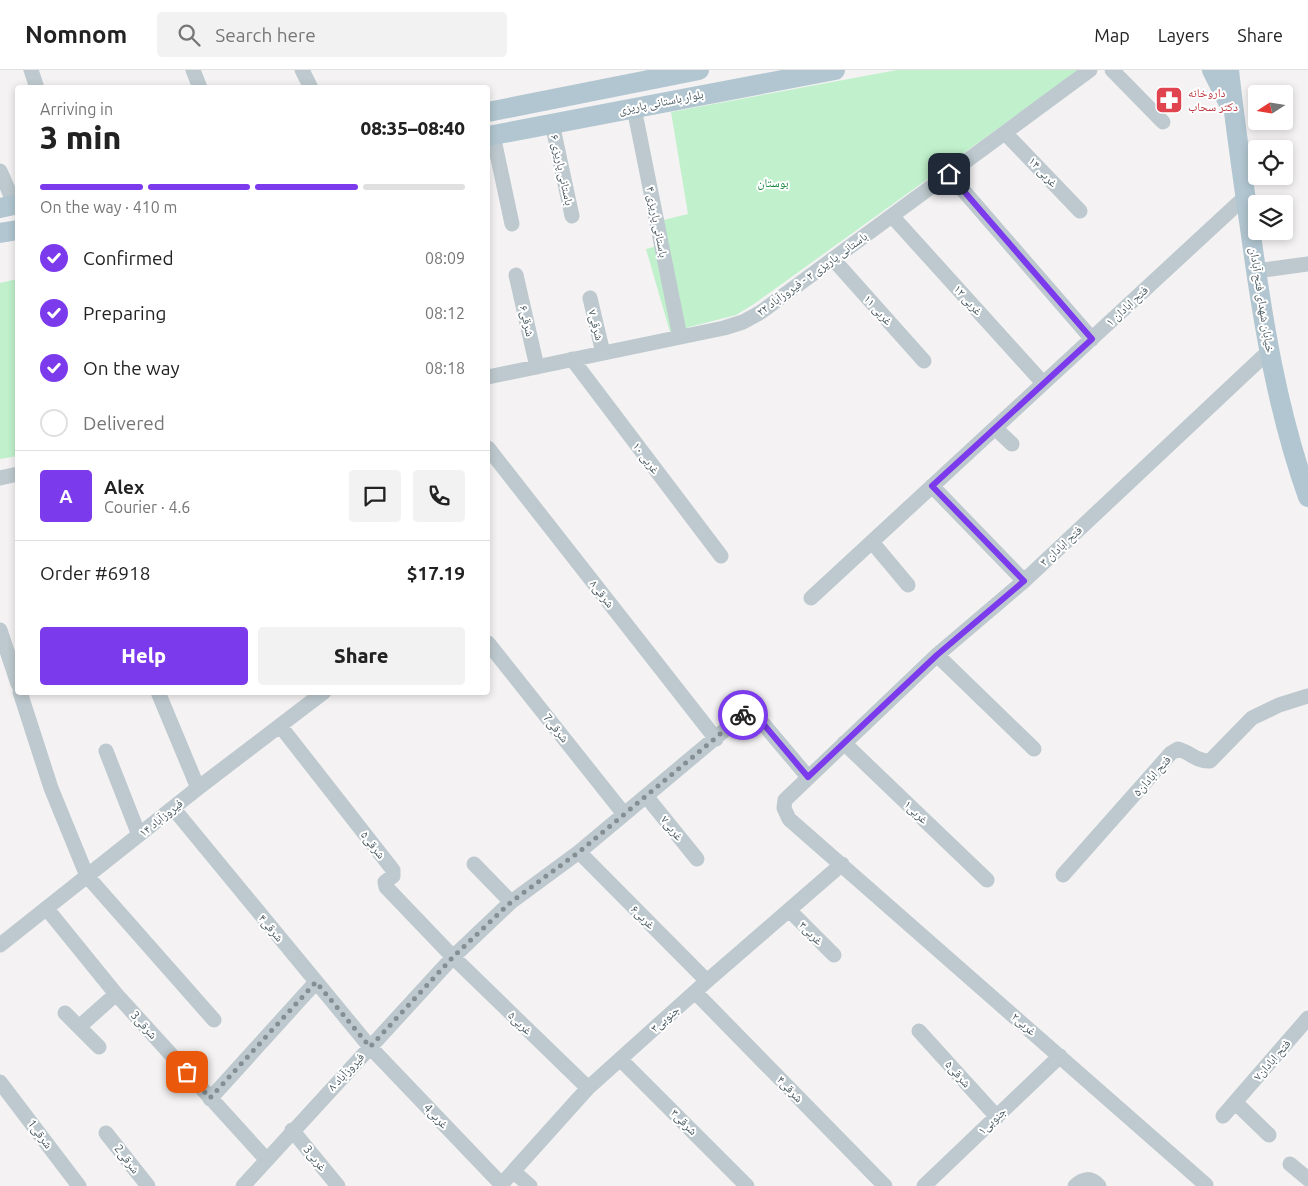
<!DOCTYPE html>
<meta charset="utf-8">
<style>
body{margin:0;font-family:Ubuntu,"Noto Naskh Arabic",sans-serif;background:#f2f2f2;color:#222;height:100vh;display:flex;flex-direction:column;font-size:19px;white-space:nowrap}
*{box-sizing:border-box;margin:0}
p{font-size:16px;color:#767676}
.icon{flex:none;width:28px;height:28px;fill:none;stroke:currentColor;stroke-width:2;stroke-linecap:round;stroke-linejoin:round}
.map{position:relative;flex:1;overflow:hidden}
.details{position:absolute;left:15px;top:15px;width:475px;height:610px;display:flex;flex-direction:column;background:#fff;border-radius:5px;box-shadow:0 2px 8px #0003}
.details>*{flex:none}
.needle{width:32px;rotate:258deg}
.controls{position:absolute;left:1248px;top:15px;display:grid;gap:10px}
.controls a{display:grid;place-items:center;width:45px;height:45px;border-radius:5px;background:#fff;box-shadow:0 2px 8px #0003;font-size:25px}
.pin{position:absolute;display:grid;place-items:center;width:42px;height:42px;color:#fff;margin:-21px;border-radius:10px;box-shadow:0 2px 8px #0006}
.courier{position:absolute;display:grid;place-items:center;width:50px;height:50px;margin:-25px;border:4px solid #7c3aed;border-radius:50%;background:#fff;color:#222;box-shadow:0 1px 6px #0007}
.overview em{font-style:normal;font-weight:800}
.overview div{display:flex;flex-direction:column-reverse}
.overview{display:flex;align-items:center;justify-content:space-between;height:85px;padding:0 25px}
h1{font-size:32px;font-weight:800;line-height:38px}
.bar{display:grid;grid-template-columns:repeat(4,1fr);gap:8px 5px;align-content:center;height:60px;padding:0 25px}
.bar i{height:6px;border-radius:4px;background:#e0e0e0}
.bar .selected{background:#7c3aed}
.bar p{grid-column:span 4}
.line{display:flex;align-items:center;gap:12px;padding:0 25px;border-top:1px solid #e0e0e0}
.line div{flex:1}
.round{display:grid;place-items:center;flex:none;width:52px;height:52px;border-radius:5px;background:#f2f2f2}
ol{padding:0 25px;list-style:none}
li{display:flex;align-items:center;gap:15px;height:55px}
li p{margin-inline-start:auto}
li .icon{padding:5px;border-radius:50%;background:#7c3aed;color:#fff;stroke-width:4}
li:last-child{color:#767676}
li i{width:28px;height:28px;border:2px solid #e0e0e0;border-radius:50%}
.primary-button{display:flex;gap:10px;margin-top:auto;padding:10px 25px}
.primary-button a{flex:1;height:58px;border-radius:5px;background:#7c3aed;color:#fff;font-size:20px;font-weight:800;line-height:58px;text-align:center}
.primary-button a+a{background:#f2f2f2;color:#222}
header{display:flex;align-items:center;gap:30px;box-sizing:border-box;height:70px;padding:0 25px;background:#fff;border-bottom:1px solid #e0e0e0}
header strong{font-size:24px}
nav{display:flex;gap:28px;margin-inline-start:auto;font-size:18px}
.search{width:350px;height:45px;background:#f2f2f2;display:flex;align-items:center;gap:12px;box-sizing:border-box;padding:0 18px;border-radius:5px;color:#767676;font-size:19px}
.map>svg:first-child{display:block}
.green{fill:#c1f1cc}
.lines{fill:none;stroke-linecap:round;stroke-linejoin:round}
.minor{stroke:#bdc9ce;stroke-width:15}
.major{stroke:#b1c6d1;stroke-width:20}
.done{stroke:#858f93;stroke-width:5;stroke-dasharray:0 9}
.route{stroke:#7c3aed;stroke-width:6}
.labels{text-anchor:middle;stroke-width:4;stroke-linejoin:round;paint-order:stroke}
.health-label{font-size:12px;fill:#be3a42;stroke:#fff;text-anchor:start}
.street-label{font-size:12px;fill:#495960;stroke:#fff}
.park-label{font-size:12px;fill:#15863c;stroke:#fff}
</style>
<header>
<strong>Nomnom</strong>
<div class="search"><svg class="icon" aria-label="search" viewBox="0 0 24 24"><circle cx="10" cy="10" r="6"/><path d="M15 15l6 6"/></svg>Search here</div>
<nav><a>Map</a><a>Layers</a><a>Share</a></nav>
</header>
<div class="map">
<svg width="1308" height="1116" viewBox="0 0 1308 1116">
<rect width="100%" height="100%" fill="#f4f2f2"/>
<path class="green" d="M 897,0 L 1079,0 L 754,234 L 736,245 L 670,262 L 646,179 L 664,174 L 659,151 L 688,144 L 671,42 Z
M 17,209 L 17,386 L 0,389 L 0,213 Z"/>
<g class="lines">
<path class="minor" d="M 31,0 L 37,18
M 193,0 L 200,18
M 302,0 L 311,18
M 1112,0 L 1163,52
M 634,38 L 680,267
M 552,53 L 572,146
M 1005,63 L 1080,141
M 493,65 L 512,154
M 0,101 L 15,135
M 949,104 L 1092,269
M 892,146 L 1043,313
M 833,189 L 924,291
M 1256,201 L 1308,194
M 516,205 L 537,297
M 590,228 L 603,283
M 572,289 L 721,486
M 488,307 L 724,258 L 743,252 L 761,242 L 1090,0
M 995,358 L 1012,374
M 488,378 L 716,669
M 0,408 L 18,404
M 932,416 L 1024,511
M 872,472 L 908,515
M 811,528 L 1245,127
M 0,560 L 18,614
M 488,573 L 624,744
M 937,585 L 1034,679
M 20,622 L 51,718 L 87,806 L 214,950
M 158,622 L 198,718
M 281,657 L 393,800 L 393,806 L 385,812 L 386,817 L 453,887 L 588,1018
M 844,673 L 987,810
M 106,681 L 139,765
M 646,726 L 697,789
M 173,738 L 370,977 L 501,1114
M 579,782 L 707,911
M 474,794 L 511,832
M 1063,805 L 1171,683 L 1178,679 C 1190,682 1197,692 1210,691 L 1252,648 L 1279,635 L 1308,626
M 47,839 L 116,924 L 266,1089
M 789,840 L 834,885
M 0,875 L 198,718 L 324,622
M 696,923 L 885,1116
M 65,943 L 99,977
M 79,957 L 116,924
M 919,961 L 997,1047
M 620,989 L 747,1116
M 0,1012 L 79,1116
M 210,1029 L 316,912
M 1235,1032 L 1269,1065
M 1223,1046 L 1308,948
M 292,1060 L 338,1116
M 106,1063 L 148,1116
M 1290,1094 L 1308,1109
M 514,1102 L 530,1116
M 1206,1115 L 789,749 L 784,738 L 785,730 L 937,585 L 1024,511 L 1269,281
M 243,1116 L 453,887 L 511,832 L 579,782 L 744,644 L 750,642 L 755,644 L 808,707
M 500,1116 L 588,1018 L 707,911 L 842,794
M 924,1116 L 1060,986
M 1075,1116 C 1083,1108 1091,1107 1099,1116"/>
<path class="major" d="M 1212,0 L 1228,32
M 1229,0 C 1235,55 1243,110 1251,165 C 1263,253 1278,343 1308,427
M 488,42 L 699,0
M 488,66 L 835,0
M 0,138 L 18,134
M 0,163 L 18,160"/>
</g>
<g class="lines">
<path class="done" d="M 187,1002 L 210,1028 L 316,912 L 370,977 L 453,887 L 511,832 L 579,782 L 743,645"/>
<path class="route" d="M 743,645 L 750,642 L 755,644 L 808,707 L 937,585 L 1024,511 L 932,416 L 1092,269 L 949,104"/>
</g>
<defs>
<g id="pharmacy-square" transform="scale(1.4375)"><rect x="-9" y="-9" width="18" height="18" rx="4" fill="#e0444e" stroke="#fff"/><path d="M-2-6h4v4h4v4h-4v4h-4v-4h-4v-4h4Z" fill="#fff"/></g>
</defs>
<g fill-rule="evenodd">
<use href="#pharmacy-square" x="1169" y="30"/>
</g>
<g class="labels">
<g class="health-label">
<text x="1188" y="27">داروخانه<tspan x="1188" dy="14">دکتر سحاب</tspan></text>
</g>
<g class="street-label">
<text transform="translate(661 32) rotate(-11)" y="4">بلوار باستانی پاریزی</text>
<text transform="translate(562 100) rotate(78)" y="4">باستانی پاریزی ۶</text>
<text transform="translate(1043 102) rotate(47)" y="4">غربی ۱۴</text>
<text transform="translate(657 152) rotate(79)" y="4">باستانی پاریزی ۴</text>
<text transform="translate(812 204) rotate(-36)" y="4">باستانی پاریزی ۲ - فیروزآباد ۲۲</text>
<text transform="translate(968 230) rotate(48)" y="4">غربی ۱۲</text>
<text transform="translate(1262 230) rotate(81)" y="4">خیابان شهدای فتح آبادان</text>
<text transform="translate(1127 236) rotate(-43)" y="4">فتح ابادان ۱</text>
<text transform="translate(878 240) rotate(48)" y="4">غربی ۱۱</text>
<text transform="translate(527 251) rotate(77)" y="4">شرقی۶</text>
<text transform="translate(596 255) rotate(76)" y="4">شرقی۷</text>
<text transform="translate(646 388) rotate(53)" y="4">غربی ۱۰</text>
<text transform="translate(1061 476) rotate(-43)" y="4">فتح ابادان ۳</text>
<text transform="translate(602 524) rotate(52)" y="4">شرقی۸</text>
<text transform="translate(556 658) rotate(51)" y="4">شرقی7</text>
<text transform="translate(1152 706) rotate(-48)" y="4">فتح ابادان۵</text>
<text transform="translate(916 742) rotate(44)" y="4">غربی۱</text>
<text transform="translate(161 748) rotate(-39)" y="4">فیروزآباد ۱۴</text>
<text transform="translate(672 758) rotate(51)" y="4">غربی۷</text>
<text transform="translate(373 775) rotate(52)" y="4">شرقی۵</text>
<text transform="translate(643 847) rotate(45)" y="4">غربی۶</text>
<text transform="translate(271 858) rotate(50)" y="4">شرقی۴</text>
<text transform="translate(811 863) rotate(45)" y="4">غربی۳</text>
<text transform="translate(665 949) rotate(-41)" y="4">جنوبی۳</text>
<text transform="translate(520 953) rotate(44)" y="4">غربی۵</text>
<text transform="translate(1024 954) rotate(41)" y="4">غربی۲</text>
<text transform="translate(144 955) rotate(48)" y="4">شرقی3</text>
<text transform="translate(1272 990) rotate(-49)" y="4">فتح ابادان۷</text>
<text transform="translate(346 1002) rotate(-47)" y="4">فیروزآباد ۸</text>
<text transform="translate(958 1004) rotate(48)" y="4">شرقی۵</text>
<text transform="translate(790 1019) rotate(46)" y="4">شرقی۴</text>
<text transform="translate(436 1046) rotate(46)" y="4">غربی4</text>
<text transform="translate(992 1051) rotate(-44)" y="4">جنوبی۱</text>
<text transform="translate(684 1052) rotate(45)" y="4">شرقی۳</text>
<text transform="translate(40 1064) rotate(53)" y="4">شرقی1</text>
<text transform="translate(315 1088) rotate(51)" y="4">غربی3</text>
<text transform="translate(127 1089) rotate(52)" y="4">شرقی2</text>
</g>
<g class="park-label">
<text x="773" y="117">بوستان</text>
</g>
</g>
</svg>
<div class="controls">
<a><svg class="needle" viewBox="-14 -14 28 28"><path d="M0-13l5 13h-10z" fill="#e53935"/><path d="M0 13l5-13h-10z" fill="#767676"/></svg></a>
<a><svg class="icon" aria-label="locate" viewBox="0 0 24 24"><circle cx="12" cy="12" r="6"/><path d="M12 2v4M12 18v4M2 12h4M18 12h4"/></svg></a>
<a><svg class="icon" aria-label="layers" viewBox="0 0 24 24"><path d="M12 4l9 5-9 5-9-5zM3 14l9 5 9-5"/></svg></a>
</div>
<div class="pin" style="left:187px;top:1002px;background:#ea580c"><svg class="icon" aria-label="bag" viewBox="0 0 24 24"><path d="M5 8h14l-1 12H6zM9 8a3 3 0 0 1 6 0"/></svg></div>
<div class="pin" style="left:949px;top:104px;background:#1f2937"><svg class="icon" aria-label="home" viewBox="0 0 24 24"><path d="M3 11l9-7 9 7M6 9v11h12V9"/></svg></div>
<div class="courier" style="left:743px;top:645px"><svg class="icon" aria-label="bike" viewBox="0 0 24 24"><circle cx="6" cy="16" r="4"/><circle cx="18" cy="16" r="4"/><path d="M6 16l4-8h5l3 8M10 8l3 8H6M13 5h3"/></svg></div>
<section class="details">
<div class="overview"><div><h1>3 min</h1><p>Arriving in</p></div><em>08:35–08:40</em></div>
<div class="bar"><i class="selected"></i><i class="selected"></i><i class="selected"></i><i></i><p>On the way · 410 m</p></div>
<ol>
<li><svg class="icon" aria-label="check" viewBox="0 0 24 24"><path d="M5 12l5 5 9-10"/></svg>Confirmed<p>08:09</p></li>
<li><svg class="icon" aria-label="check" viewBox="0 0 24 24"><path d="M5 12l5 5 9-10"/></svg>Preparing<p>08:12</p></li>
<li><svg class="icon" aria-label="check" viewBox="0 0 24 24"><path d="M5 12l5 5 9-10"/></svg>On the way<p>08:18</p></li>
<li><i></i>Delivered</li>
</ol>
<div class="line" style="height:90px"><b class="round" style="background:#7c3aed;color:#fff">A</b><div><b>Alex</b><p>Courier · 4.6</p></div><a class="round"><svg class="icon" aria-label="chat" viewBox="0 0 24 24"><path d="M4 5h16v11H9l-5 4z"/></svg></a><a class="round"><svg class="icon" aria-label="phone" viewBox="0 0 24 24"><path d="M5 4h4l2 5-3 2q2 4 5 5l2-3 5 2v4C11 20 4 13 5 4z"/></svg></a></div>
<div class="line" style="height:65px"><div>Order #6918</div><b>$17.19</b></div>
<div class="primary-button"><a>Help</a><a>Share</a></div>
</section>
</div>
